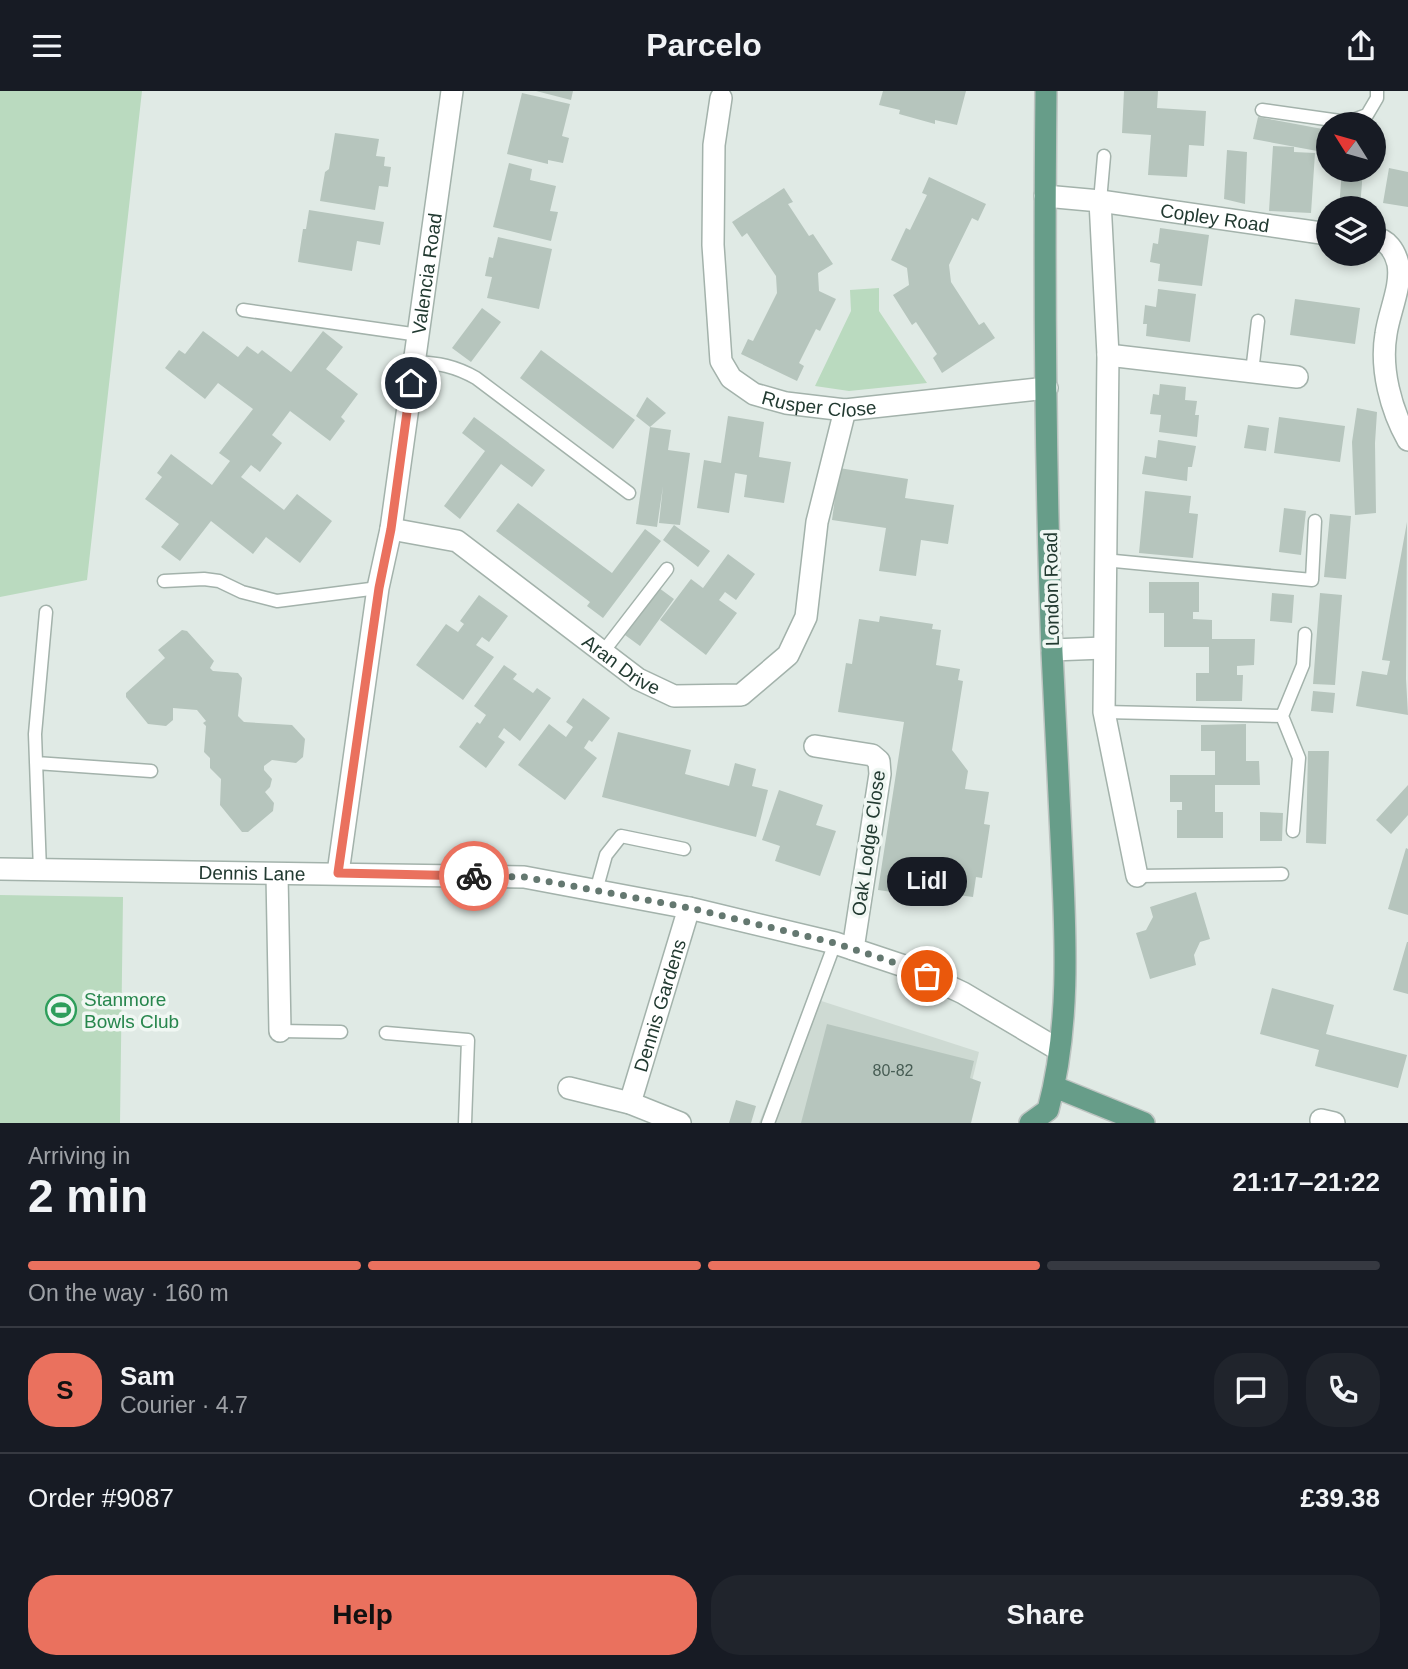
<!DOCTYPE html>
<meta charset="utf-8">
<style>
body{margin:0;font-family:Arial,sans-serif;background:#20242c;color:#f1f3f6;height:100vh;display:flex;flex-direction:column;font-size:26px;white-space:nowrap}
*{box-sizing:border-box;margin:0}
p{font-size:23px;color:#9ea1a6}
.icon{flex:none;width:38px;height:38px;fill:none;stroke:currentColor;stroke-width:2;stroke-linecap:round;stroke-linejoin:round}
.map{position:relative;height:1032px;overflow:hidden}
.details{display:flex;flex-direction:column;background:#171b24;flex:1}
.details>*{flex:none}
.needle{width:46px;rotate:307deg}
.controls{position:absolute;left:1316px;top:21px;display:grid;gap:14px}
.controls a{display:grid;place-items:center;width:70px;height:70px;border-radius:50%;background:#171b24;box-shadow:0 4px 10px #0003;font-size:35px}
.pin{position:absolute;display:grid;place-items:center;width:60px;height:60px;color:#fff;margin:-30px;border:4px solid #fff;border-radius:50%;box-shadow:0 2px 7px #0007}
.courier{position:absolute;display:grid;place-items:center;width:70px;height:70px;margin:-35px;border:5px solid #ea715e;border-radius:50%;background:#fff;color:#222;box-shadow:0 2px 9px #0007}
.bubble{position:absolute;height:49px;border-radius:24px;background:#171b24;box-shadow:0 4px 10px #0003;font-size:23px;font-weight:700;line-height:49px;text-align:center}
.overview em{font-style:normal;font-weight:700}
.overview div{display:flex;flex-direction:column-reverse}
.overview{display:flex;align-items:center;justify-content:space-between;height:119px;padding:0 28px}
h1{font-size:46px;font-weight:700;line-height:52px}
.bar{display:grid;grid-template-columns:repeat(4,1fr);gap:10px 7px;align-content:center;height:84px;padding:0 28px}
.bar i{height:9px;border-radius:5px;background:#363941}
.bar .current{background:#ea715e}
.bar p{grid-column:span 4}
.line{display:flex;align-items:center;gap:18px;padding:0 28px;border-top:2px solid #363941}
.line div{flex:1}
.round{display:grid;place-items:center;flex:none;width:74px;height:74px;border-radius:28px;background:#20242c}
.button{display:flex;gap:14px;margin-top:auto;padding:14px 28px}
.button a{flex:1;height:80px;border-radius:28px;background:#ea715e;color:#111;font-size:28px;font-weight:700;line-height:80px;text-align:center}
.button a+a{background:#20242c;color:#f1f3f6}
header{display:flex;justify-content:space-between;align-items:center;height:91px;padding:0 28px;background:#171b24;font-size:32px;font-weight:700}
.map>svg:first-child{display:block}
.built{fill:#cedad3}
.green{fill:#badabf}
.building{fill:#b6c5bd}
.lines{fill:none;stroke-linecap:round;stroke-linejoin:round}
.service-casing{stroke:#a3b2ab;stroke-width:15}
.minor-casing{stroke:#a3b2ab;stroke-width:24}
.tertiary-casing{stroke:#a3b2ab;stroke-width:24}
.primary-casing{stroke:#bdc4c1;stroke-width:24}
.service{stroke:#fff;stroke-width:12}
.minor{stroke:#fff;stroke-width:21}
.tertiary{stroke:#fff;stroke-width:21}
.primary{stroke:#679d89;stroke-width:21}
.done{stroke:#647870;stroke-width:7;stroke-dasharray:0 12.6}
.route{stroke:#ea715e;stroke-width:9}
.labels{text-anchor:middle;stroke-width:7;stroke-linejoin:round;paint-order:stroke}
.number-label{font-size:16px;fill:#475d54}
.street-label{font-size:19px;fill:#223a31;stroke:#f0f7f3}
.leisure-label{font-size:19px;fill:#27864d;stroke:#f0f7f3;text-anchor:start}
</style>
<header><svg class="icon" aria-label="menu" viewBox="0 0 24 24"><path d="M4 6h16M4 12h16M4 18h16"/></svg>Parcelo<svg class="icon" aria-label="share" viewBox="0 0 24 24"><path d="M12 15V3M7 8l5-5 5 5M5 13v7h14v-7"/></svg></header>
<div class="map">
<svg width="1408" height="1032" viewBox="0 0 1408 1032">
<rect width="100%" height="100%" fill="#e0eae5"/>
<path class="built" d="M 809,906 L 979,961 L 962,1032 L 759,1032 Z"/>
<path class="green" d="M 0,0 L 142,0 L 87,489 L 0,506 Z
M 879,197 L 879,220 L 927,292 L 849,300 L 815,295 L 851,220 L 850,199 Z
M 0,804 L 123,806 L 120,1032 L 0,1032 Z"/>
<path class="building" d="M 536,0 L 573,0 L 571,9 Z
M 883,0 L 966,0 L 957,34 L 935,29 L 935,33 L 899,23 L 900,19 L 879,14 Z
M 1124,0 L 1158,0 L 1157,17 L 1206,20 L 1204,55 L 1189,54 L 1187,86 L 1148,84 L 1151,44 L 1122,42 Z
M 522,2 L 570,13 L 562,45 L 569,47 L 563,72 L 548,69 L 548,73 L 507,63 Z
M 1258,26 L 1328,39 L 1328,62 L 1253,48 Z
M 335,42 L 379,48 L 376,65 L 385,66 L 384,75 L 391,76 L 388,96 L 379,95 L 375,119 L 320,110 L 325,81 L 329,78 Z
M 1273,55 L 1294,56 L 1294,61 L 1315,62 L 1311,122 L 1269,120 Z
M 1227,59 L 1247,61 L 1245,113 L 1224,108 Z
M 509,72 L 532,78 L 530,89 L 556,95 L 550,120 L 558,121 L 551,150 L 493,136 Z
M 1389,77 L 1408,81 L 1408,116 L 1383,112 Z
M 1342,79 L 1363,79 L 1360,117 L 1339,117 Z
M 929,86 L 986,113 L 978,130 L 972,127 L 949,174 L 951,191 L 979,234 L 984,231 L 995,247 L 942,282 L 933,267 L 937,263 L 916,231 L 912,234 L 893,204 L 909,194 L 907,177 L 891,169 L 906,137 L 910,139 L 927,104 L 922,102 Z
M 784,97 L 793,111 L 788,113 L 809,145 L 813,143 L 833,173 L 818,182 L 819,200 L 836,208 L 820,240 L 816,238 L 799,272 L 804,275 L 797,290 L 741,263 L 748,248 L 753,250 L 777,202 L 776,185 L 747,142 L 742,146 L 732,131 Z
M 309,119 L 384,131 L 380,154 L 357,150 L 352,180 L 298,171 L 303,138 L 306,138 Z
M 1160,137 L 1209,144 L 1202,195 L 1158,190 L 1160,173 L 1150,171 L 1153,152 L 1158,153 Z
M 498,146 L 552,158 L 539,218 L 487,207 L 492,186 L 485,185 L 489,166 L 493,167 Z
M 1158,198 L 1196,203 L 1190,251 L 1146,245 L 1147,233 L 1143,233 L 1145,214 L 1156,216 Z
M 1295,208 L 1360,217 L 1355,253 L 1290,244 Z
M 482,217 L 501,231 L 471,271 L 452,257 Z
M 203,240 L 238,266 L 247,255 L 258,263 L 262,259 L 291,281 L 323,240 L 343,256 L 326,278 L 358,303 L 341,326 L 345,330 L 330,350 L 290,320 L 272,344 L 282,352 L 260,381 L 251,374 L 241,386 L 284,419 L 297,403 L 332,430 L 300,472 L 266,446 L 253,463 L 211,430 L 180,470 L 161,456 L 179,433 L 145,408 L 162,386 L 157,382 L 171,363 L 212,394 L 230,370 L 219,362 L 253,318 L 218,292 L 205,308 L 165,277 L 179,259 L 185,263 Z
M 541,259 L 635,329 L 613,358 L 520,287 Z
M 1160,293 L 1186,296 L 1185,309 L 1197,310 L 1195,324 L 1199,324 L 1197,346 L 1159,341 L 1161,324 L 1150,323 L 1153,303 L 1159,304 Z
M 647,306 L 666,322 L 650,336 L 636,325 Z
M 1357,317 L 1377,321 L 1375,352 L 1376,422 L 1355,424 L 1352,351 Z
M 728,325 L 764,331 L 759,366 L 791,371 L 784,412 L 744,406 L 747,384 L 735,382 L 729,422 L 697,417 L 704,369 L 721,372 Z
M 474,326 L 545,379 L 532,396 L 501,373 L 460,428 L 444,415 L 485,360 L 462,342 Z
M 1279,326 L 1345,335 L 1340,371 L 1274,362 Z
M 1248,334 L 1269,337 L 1266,360 L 1244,357 Z
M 650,336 L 671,339 L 668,359 L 690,362 L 680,434 L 659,432 L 663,395 L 657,436 L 636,433 Z
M 1158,349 L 1196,355 L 1192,376 L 1188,376 L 1187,390 L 1142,383 L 1145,365 L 1156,367 Z
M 839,377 L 908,388 L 905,407 L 954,414 L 948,453 L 921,449 L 916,485 L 879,480 L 886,437 L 832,429 Z
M 1145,400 L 1191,405 L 1189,422 L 1198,423 L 1193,467 L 1139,462 Z
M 518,412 L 612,482 L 645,438 L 661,450 L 603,527 L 587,515 L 590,511 L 496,440 Z
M 1284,417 L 1306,420 L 1301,464 L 1279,461 Z
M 1330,423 L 1351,425 L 1346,488 L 1324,486 Z
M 1407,431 L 1406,588 L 1408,624 L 1356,615 L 1362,580 L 1387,584 L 1390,570 L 1382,569 Z
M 674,434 L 710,460 L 698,476 L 663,449 Z
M 728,463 L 755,483 L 736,509 L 725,501 L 719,509 L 737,522 L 706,564 L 660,529 L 691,488 L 703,497 Z
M 1149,491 L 1199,491 L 1199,521 L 1193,521 L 1193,528 L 1212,529 L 1212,548 L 1255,548 L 1254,574 L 1237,575 L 1237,584 L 1243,584 L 1242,610 L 1196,610 L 1196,582 L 1209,582 L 1209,556 L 1164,556 L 1164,522 L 1149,522 Z
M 659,497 L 674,508 L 640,555 L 625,544 Z
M 1272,502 L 1294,504 L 1292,532 L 1270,530 Z
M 1320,502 L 1342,504 L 1335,594 L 1313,593 Z
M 479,504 L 508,525 L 489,551 L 482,546 L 476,554 L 494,566 L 463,609 L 416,574 L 446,533 L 458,541 L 464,533 L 460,530 Z
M 880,525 L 933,533 L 932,538 L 941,539 L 936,574 L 960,578 L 958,589 L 963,590 L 952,659 L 968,680 L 965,698 L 989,701 L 984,733 L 990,734 L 982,787 L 976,786 L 973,806 L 950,803 L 949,809 L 878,799 L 904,631 L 838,621 L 846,572 L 852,573 L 859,528 L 879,531 Z
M 182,539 L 187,540 L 214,570 L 210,577 L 213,580 L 238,582 L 242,587 L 238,625 L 244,631 L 292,634 L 305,648 L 303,666 L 296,672 L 272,669 L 264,675 L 264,679 L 272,688 L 270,696 L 265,701 L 274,712 L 273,720 L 248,741 L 242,741 L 220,714 L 221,688 L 210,677 L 210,667 L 204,661 L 206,635 L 203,632 L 206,630 L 197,619 L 173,617 L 173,629 L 166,635 L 148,633 L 126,606 L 126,602 L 165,567 L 158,559 Z
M 504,574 L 517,583 L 513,588 L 533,602 L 537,597 L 551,607 L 520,650 L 504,637 L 498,646 L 505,651 L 486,677 L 459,656 L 477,631 L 480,633 L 486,624 L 474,615 Z
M 1313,600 L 1335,602 L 1333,622 L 1311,620 Z
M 583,607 L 610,627 L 592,651 L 589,649 L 584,657 L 597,667 L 565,709 L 518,674 L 549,633 L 566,646 L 573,636 L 566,631 Z
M 1246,633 L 1246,670 L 1259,670 L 1260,694 L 1215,694 L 1215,721 L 1223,721 L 1223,747 L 1177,747 L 1177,719 L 1182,719 L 1182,711 L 1170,711 L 1170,684 L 1215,684 L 1215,660 L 1201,660 L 1201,634 Z
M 618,641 L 691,659 L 685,683 L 729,695 L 735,672 L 756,678 L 752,695 L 768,699 L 756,746 L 602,706 Z
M 1308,660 L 1329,660 L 1326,753 L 1306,752 Z
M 1408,694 L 1408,724 L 1391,743 L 1376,729 Z
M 779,699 L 823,714 L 816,734 L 836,740 L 820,785 L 775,770 L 780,755 L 762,749 Z
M 1260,721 L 1283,722 L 1282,750 L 1260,750 Z
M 1406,757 L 1408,758 L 1408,824 L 1388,818 Z
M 1196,801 L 1210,848 L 1200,851 L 1194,864 L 1196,874 L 1150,888 L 1136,842 L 1146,839 L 1153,826 L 1150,816 Z
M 1407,851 L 1408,851 L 1408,903 L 1393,899 Z
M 1272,897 L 1334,914 L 1326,943 L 1407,964 L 1398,997 L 1315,975 L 1319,959 L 1260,943 Z
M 827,933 L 974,970 L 970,987 L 981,991 L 971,1032 L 801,1032 Z
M 736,1009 L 756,1015 L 751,1032 L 729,1032 Z"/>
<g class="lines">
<g class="service-casing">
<path id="service" d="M 1262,19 L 1347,31 L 1367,24 L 1377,7 L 1377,0
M 1100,110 L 1104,65
M 243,219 L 419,244
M 415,271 C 438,272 455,275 476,287 L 629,402
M 1252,281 L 1258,230
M 1104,469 L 1312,489 L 1315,430
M 164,490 L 204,488 L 219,490 L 242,501 L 277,510 L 378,497
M 603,561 L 667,478
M 1104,621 L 1282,625
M 36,672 L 151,680
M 1293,740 L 1299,667 L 1282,625 L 1303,574 L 1305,543
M 40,780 L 35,643 L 46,521
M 1137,785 L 1282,783
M 596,800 L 606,764 L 621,745 L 684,758
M 280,940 L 341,941
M 386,942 L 468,949 L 465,1032
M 768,1032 L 835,852"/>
</g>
<g class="minor-casing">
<g id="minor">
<path id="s1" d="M 721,7 L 714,54 L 713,154 L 721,270 L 731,287 L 754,303 L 786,312 L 845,319 L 1047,297"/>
<path d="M 1045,105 L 1100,110 L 1108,264 L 1104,621 L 1137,785"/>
<path id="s2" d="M 1100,110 L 1328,143"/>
<path d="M 1374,147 C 1387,148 1395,160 1398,173 C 1402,195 1389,221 1386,243 C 1380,278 1391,319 1408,349"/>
<path d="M 1108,264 L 1297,286"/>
<path id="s3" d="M 391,438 L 457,450 L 638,588 L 674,605 L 741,604 L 788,564 L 806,526 L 817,431 L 845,319"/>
<path d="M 1052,559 L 1104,557"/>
<path d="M 815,655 L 872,664 L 879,670 L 880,683 L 853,858"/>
<path id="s4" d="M 338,782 L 378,497 L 391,438 L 452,0"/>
<path d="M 277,784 L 280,940"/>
<path d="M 569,997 L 630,1012 L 680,1032"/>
<path id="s5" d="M 630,1012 L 689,817"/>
<path d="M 1321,1029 L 1334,1032"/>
</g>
</g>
<g class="tertiary-casing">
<g id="tertiary">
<path id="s6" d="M 0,778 L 524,786 L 689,817 L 835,852 L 910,877 L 963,902 L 1059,959"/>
</g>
</g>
<g class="primary-casing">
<path id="primary" d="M 1055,996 L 1144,1032
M 1030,1032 L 1048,1019 C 1070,938 1066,850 1062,767 C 1059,698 1055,629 1052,561 C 1045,374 1044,187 1046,0"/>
</g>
<use href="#service" class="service"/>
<use href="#minor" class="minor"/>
<use href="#tertiary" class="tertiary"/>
<use href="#primary" class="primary"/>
</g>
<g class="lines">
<path class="done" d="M 474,785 L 524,786 L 690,817 L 835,852 L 910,877 L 927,885"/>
<path class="route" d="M 411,292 L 391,438 L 379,497 L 338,782 L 474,785"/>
</g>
<defs>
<g id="stadium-ring" transform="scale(1.575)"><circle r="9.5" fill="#f0f7f3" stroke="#2e9e5b" stroke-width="1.5"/><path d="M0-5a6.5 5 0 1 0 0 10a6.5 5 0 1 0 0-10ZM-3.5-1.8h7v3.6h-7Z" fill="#2e9e5b"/></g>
</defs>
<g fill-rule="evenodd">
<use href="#stadium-ring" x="61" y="919"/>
</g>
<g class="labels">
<g class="number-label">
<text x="893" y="985">80-82</text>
</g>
<g class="street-label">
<text dy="7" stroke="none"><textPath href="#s2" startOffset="116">Copley Road</textPath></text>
<text dy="7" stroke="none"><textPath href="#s4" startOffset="606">Valencia Road</textPath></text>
<text dy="7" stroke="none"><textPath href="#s1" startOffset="378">Rusper Close</textPath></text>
<text transform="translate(1051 498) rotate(-91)" y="7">London Road</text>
<text dy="7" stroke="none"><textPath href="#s3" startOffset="273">Aran Drive</textPath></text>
<text transform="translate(868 752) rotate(-82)" y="7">Oak Lodge Close</text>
<text dy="7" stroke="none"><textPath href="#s6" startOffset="252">Dennis Lane</textPath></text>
<text dy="7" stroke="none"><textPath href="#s5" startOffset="102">Dennis Gardens</textPath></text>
</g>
<g class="leisure-label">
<text x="84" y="915">Stanmore<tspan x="84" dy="22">Bowls Club</tspan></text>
</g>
</g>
</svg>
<div class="controls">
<a><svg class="needle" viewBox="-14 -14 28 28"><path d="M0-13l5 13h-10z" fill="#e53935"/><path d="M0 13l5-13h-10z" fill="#9ea1a6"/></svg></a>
<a><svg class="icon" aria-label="layers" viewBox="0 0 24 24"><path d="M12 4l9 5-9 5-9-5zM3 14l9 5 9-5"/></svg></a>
</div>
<div class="pin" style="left:927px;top:885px;background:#ea580c"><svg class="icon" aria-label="bag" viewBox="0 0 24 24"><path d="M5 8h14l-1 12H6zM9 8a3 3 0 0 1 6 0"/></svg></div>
<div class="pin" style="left:411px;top:292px;background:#1f2937"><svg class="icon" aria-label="home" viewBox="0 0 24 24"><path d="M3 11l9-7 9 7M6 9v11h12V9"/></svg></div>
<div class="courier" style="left:474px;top:785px"><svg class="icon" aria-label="bike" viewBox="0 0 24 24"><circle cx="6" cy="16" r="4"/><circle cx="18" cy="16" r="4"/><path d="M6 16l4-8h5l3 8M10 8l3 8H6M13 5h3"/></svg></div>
<div class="bubble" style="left:887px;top:766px;width:80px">Lidl</div>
</div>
<section class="details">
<div class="overview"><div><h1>2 min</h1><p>Arriving in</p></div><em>21:17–21:22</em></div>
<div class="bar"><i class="current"></i><i class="current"></i><i class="current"></i><i></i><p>On the way · 160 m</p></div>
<div class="line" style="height:126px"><b class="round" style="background:#ea715e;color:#111">S</b><div><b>Sam</b><p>Courier · 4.7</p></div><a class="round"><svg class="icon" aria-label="chat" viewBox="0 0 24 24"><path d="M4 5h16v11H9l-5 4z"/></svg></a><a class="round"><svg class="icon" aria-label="phone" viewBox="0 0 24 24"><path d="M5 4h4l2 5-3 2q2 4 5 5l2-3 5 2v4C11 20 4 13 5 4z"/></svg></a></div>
<div class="line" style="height:91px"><div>Order #9087</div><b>£39.38</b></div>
<div class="button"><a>Help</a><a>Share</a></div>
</section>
